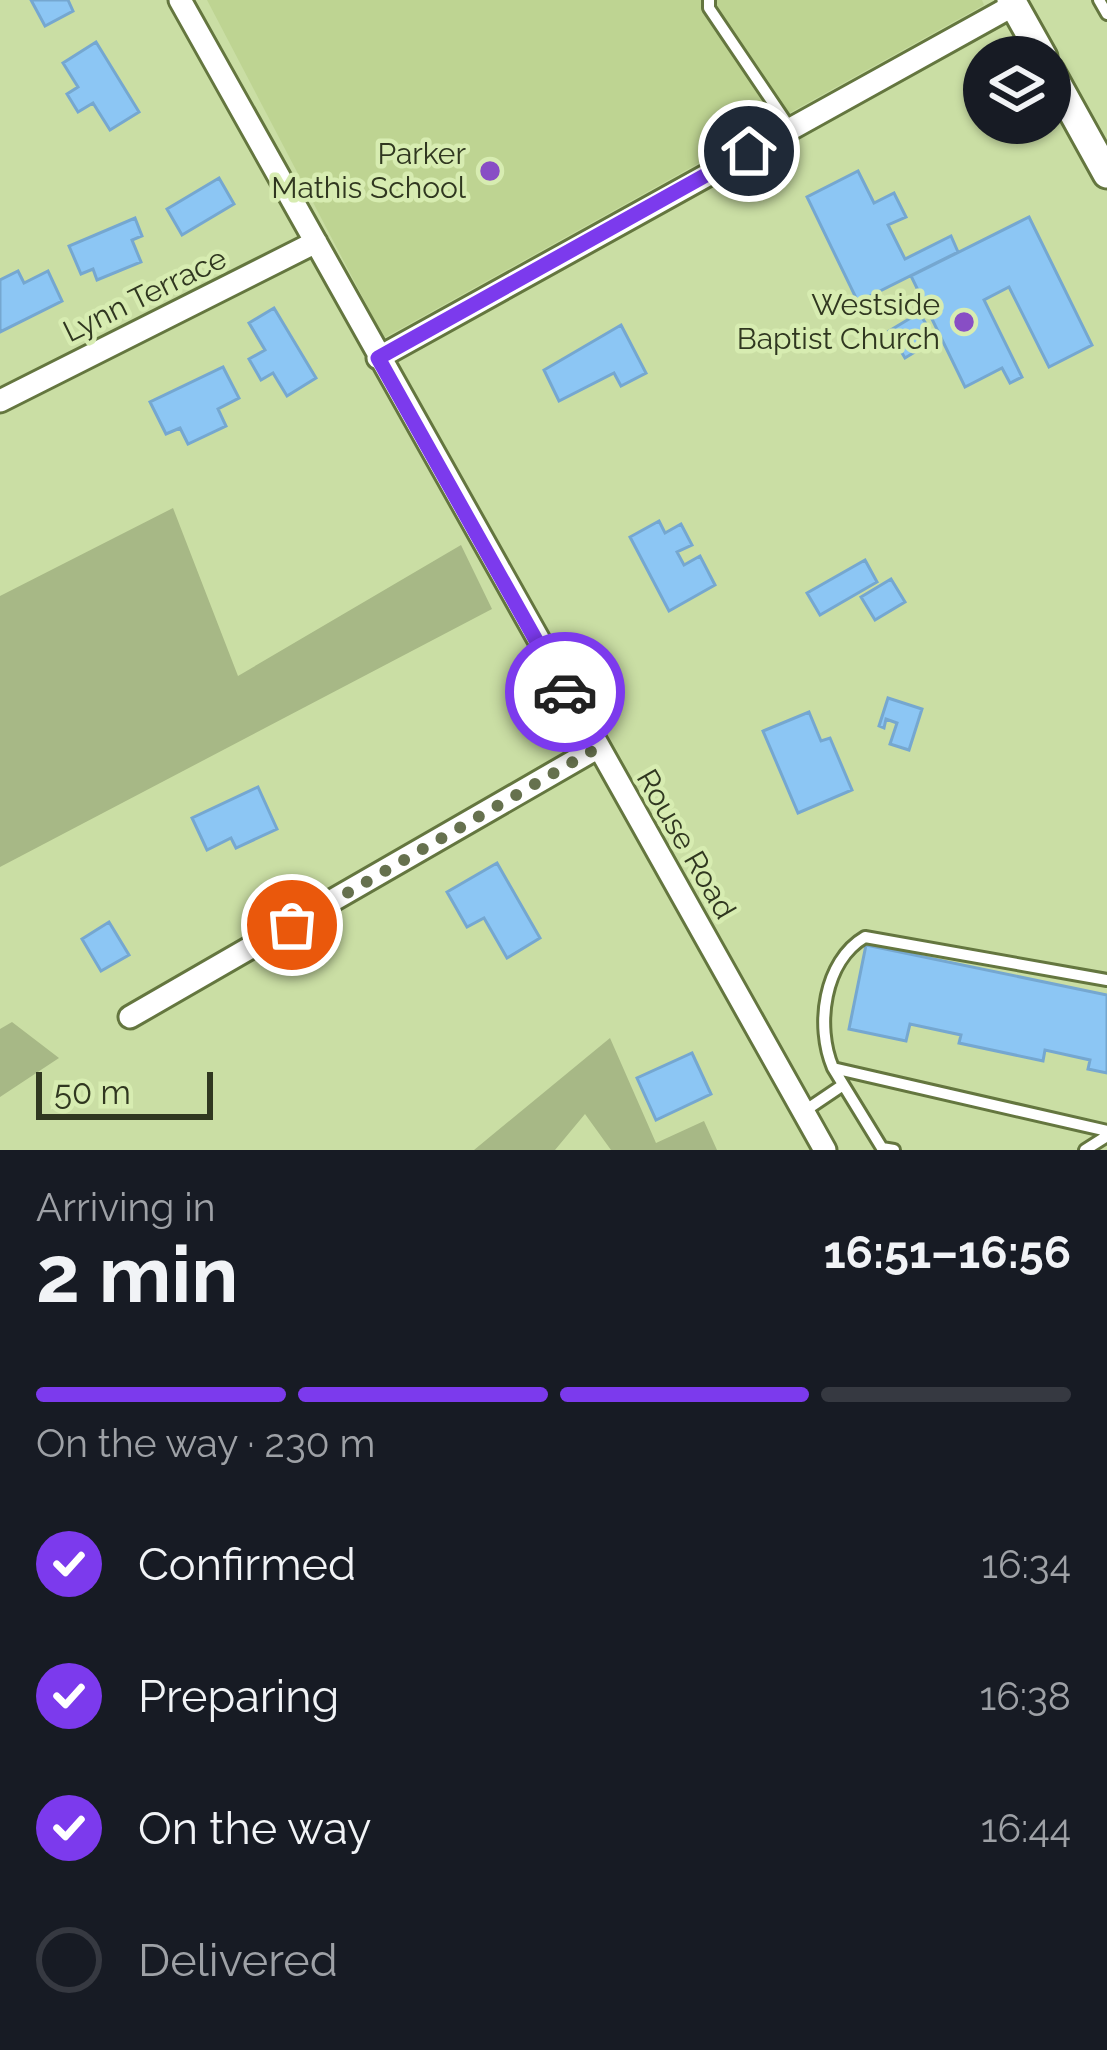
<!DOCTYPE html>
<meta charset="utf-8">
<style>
body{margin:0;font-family:Raleway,sans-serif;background:#20242c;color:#f1f3f6;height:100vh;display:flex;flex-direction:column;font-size:45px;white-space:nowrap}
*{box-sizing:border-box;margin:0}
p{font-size:39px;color:#9ea1a6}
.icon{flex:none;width:66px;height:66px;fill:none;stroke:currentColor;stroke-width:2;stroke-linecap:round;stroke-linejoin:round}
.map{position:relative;height:1150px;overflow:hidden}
.side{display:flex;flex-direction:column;background:#171b24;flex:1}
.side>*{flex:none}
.tools{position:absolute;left:963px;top:36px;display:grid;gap:24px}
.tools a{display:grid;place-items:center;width:108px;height:108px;border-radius:50%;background:#171b24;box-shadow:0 3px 9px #0004;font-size:60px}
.scale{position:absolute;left:36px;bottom:30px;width:177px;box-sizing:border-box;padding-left:12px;border:6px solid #303720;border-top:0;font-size:33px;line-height:42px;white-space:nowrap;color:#303720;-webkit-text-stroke:9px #d7ecb1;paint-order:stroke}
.pin{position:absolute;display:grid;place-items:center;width:102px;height:102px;color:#fff;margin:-51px;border:6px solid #fff;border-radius:50%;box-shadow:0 3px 12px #0007}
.courier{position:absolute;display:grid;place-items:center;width:120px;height:120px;margin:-60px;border:9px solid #7c3aed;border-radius:50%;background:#fff;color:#222;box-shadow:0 3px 15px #0007}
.head em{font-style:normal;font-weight:700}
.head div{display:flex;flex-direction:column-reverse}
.head{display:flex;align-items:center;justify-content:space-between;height:204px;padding:0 36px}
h1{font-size:78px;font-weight:700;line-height:90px}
.bar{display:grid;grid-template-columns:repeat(4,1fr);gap:18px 12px;align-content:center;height:144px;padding:0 36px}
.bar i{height:15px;border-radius:9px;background:#363941}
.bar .selected{background:#7c3aed}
.bar p{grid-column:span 4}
ol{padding:0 36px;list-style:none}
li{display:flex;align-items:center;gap:36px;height:132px}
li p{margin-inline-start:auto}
li .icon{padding:12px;border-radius:50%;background:#7c3aed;color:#fff;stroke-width:4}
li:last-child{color:#9ea1a6}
li i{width:66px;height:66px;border:6px solid #363941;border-radius:50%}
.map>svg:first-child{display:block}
.built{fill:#bed492}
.green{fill:#a7b886}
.building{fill:#8cc6f4;stroke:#75a7d0;stroke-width:3}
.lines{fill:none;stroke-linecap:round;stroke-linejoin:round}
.service-casing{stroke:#64763f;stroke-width:16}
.minor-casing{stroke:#64763f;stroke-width:27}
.secondary-casing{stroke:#64763f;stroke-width:33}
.service{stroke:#fff;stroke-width:10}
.minor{stroke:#fff;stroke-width:21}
.secondary{stroke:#fff;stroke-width:27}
.done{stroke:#66714e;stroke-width:12;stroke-dasharray:0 21.6}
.route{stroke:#7c3aed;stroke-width:15}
.poi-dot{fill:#884ec5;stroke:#d7ecb1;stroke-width:4.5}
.labels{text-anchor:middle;stroke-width:9;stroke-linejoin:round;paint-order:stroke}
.poi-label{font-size:30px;fill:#303720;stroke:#d7ecb1;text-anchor:end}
.street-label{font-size:30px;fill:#303720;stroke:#d7ecb1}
</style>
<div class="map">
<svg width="1107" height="1150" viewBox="0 0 1107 1150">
<rect width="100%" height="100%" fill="#cadea4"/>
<path class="built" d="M 207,0 L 982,0 L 984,5 L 384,338 Z"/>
<path class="green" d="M 173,508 L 238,676 L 461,545 L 492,609 L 0,867 L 0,596 Z
M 12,1022 L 59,1058 L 0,1097 L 0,1029 Z
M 610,1038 L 656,1143 L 704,1121 L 717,1150 L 611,1150 L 585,1114 L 555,1150 L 474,1150 Z"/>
<path class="building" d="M 31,0 L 68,0 L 73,11 L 45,26 Z
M 96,42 L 139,112 L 110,130 L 93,103 L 78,112 L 67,94 L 78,87 L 63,63 Z
M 858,171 L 874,203 L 894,193 L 906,217 L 888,225 L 905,259 L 951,236 L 958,252 L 858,302 L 807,197 Z
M 219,178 L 234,204 L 182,235 L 167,209 Z
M 1029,217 L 1092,345 L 1049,367 L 1009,287 L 984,300 L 1022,377 L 1010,383 L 1002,368 L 965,387 L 911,276 Z
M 135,218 L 142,236 L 132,240 L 141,262 L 97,280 L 93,269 L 81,274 L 69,246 Z
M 18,271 L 24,283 L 48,271 L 62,301 L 0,332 L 0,280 Z
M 274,308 L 316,378 L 287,396 L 273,373 L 261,380 L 249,359 L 265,350 L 249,323 Z
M 919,313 L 936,339 L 905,358 L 889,331 Z
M 621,325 L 646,373 L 621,386 L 614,373 L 559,401 L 544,370 Z
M 223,367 L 239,398 L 218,409 L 226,426 L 188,444 L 180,428 L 166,434 L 150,402 Z
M 659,521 L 665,533 L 681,524 L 692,545 L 677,552 L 684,565 L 700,556 L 715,585 L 669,611 L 630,537 Z
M 865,560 L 877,582 L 820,615 L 807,593 Z
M 891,579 L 905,602 L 875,620 L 861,597 Z
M 888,698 L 922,709 L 909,750 L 890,744 L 897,723 L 886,719 L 884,728 L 879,726 Z
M 809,712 L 821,741 L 830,738 L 852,790 L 798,813 L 763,731 Z
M 258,787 L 277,829 L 236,848 L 231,838 L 207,850 L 192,818 Z
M 497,863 L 540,938 L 507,958 L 484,918 L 467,927 L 447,892 Z
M 109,922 L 129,955 L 101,971 L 82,939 Z
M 866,945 L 1107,995 L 1107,1073 L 1088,1069 L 1090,1060 L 1045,1050 L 1043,1061 L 959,1043 L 961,1035 L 910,1024 L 906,1041 L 849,1029 Z
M 692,1053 L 711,1094 L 656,1120 L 637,1078 Z"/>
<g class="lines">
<g class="service-casing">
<path id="service" d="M 709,0 L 709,8 L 790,128
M 1099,0 L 1107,14
M 1107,980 L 865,937 C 824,961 815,1026 833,1068 L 1107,1131
M 833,1068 L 882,1148 L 894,1150
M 803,1112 L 843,1085
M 1085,1150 L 1107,1136"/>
</g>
<g class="minor-casing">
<path id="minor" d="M 180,0 L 825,1150
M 378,358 L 1014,5
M 0,401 L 316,242
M 130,1017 L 597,748"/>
</g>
<g class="secondary-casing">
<path id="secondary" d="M 1011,0 L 1043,57
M 1050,71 L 1107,174"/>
</g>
<use href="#service" class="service"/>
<use href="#minor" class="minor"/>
<use href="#secondary" class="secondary"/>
</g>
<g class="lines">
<path class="done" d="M 292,925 L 597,748 L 565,692"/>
<path class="route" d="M 565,692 L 378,358 L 749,151"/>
</g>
<g class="poi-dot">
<circle cx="490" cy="171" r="12"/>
<circle cx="964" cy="322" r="12"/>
</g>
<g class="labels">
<g class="poi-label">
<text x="466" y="164">Parker<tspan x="466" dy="34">Mathis School</tspan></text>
<text x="940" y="315">Westside<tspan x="940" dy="34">Baptist Church</tspan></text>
</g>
<g class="street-label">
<text transform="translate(145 295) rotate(-26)" y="10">Lynn Terrace</text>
<text transform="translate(686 844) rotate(60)" y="10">Rouse Road</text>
</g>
</g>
</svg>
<div class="tools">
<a><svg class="icon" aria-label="layers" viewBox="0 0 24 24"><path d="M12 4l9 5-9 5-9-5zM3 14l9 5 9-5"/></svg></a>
</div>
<div class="scale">50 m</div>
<div class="pin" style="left:292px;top:925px;background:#ea580c"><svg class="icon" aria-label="bag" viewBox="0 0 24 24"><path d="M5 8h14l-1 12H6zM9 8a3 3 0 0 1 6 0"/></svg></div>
<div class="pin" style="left:749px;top:151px;background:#1f2937"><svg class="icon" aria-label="home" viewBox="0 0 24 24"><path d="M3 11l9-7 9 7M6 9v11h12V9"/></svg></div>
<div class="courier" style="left:565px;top:692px"><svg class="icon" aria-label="car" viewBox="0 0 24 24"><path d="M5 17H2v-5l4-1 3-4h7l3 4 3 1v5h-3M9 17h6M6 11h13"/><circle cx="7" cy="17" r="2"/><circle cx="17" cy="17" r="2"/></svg></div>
</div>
<section class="side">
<div class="head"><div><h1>2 min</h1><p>Arriving in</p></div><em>16:51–16:56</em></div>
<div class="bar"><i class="selected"></i><i class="selected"></i><i class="selected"></i><i></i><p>On the way · 230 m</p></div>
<ol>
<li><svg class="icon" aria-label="check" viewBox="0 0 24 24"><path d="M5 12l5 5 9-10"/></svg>Confirmed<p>16:34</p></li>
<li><svg class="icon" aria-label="check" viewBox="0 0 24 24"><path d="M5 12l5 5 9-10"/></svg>Preparing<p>16:38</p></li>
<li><svg class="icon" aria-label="check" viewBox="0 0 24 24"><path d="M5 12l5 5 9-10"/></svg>On the way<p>16:44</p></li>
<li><i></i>Delivered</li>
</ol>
</section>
